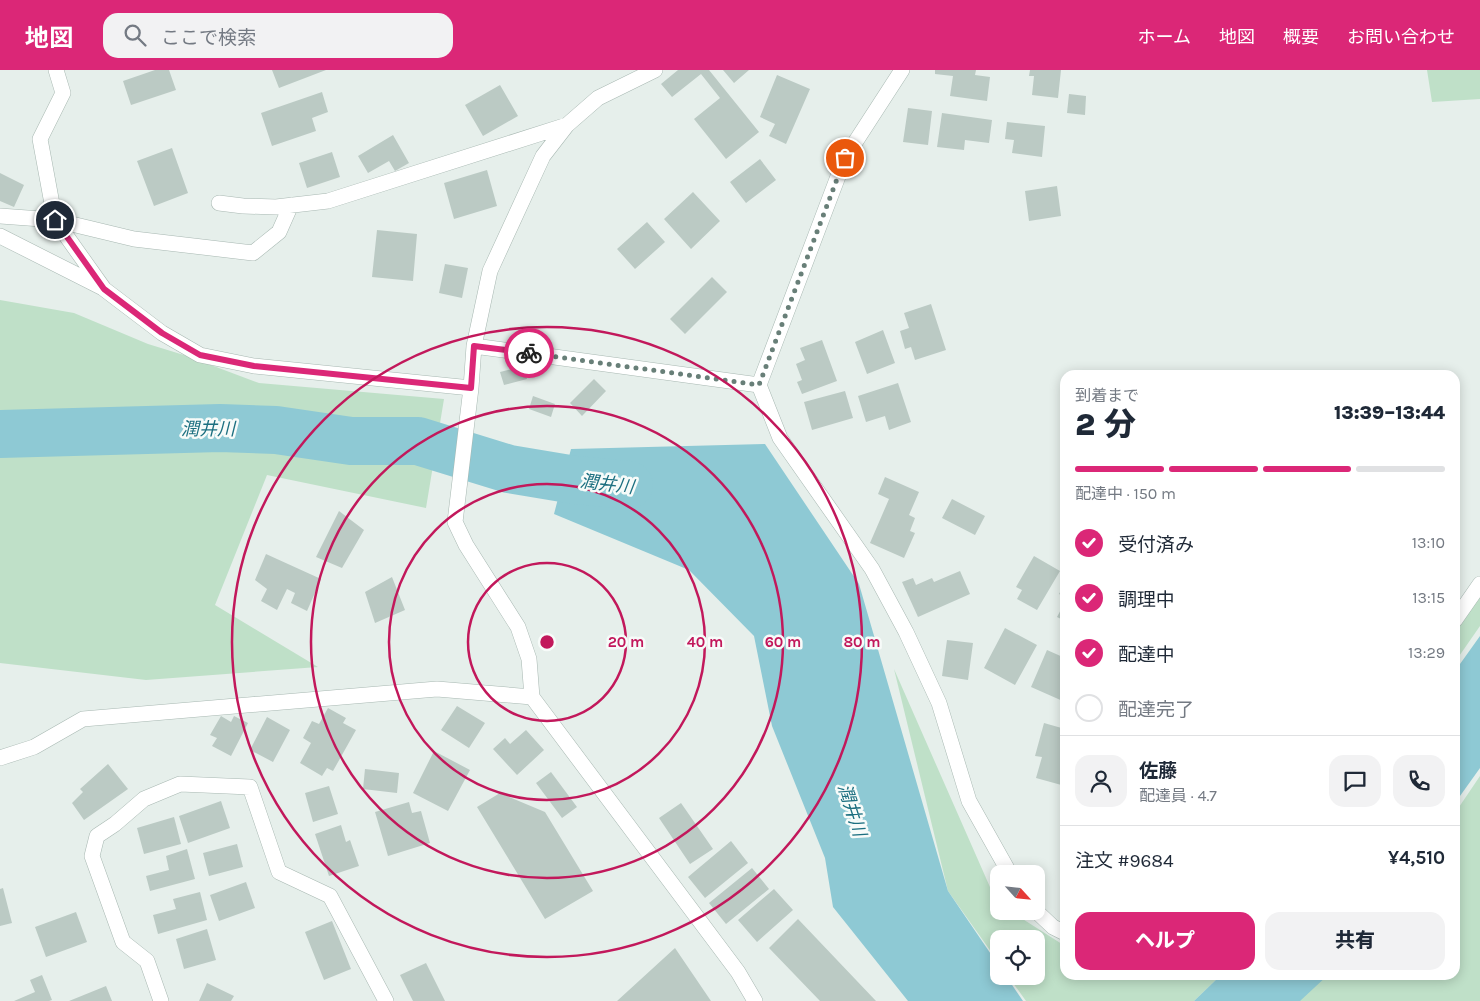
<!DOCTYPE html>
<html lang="ja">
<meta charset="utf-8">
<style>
body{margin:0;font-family:Karla,"Noto Sans JP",sans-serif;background:#f2f2f3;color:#1f2937;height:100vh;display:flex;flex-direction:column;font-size:19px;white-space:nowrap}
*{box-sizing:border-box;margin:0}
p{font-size:16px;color:#747a83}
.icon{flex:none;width:28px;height:28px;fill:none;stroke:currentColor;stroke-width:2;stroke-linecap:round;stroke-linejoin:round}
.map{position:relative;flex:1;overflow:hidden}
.panel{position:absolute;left:1060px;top:300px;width:400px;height:610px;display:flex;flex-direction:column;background:#fff;border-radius:15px;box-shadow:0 2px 12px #0003}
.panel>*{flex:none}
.needle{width:32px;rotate:117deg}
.controls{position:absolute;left:990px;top:795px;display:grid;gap:10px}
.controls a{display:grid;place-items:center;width:55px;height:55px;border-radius:10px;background:#fff;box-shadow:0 2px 12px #0003;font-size:25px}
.pin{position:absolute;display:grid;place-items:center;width:42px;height:42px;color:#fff;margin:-21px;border:2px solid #fff;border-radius:50%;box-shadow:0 1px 5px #0007}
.courier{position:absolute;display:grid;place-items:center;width:50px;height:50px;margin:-25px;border:4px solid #db2777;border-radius:50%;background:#fff;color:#222;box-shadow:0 1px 6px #0007}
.headline em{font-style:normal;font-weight:800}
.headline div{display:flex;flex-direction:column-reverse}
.headline{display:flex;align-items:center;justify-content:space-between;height:85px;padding:0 15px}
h1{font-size:32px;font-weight:800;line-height:38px}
.bar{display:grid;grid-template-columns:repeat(4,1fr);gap:8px 5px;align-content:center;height:60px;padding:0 15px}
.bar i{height:6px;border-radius:4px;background:#e0e1e3}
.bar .on{background:#db2777}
.bar p{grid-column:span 4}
.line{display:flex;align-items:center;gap:12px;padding:0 15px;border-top:1px solid #e0e1e3}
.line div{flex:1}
.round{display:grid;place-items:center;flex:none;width:52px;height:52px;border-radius:15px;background:#f2f2f3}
ol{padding:0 15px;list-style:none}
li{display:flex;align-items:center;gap:15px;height:55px}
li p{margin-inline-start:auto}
li .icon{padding:5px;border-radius:50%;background:#db2777;color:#fff;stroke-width:4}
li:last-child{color:#747a83}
li i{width:28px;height:28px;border:2px solid #e0e1e3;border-radius:50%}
.action{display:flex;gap:10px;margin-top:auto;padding:10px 15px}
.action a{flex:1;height:58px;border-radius:15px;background:#db2777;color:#fff;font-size:20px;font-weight:800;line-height:58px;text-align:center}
.action a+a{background:#f2f2f3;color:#1f2937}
header{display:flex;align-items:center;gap:30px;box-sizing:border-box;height:70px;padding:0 25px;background:#db2777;color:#fff}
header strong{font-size:24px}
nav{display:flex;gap:28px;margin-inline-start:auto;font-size:18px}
.search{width:350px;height:45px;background:#f2f2f3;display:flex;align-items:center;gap:12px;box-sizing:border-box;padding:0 18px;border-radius:15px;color:#747a83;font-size:19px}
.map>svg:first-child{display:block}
.green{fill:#bfe0c8}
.water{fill:#8ec9d4}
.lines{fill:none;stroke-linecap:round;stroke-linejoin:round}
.river{stroke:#8ec9d4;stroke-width:48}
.building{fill:#bbcac4}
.minor-casing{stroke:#a8b8b2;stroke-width:16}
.minor{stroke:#fff;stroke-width:15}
.done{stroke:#687f78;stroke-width:5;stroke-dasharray:0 9}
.route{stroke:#db2777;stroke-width:6}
.ring{fill:none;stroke:#c2185b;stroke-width:2.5}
.labels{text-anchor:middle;stroke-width:5;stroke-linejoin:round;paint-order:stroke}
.water-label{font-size:18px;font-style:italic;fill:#1c6f80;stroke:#f7fbf9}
.centre{fill:#c2185b;stroke:#f7fbf9;stroke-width:2.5}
.ring-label{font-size:15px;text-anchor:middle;font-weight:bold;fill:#c2185b;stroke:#f7fbf9;stroke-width:5;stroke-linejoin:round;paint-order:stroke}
</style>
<header>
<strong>地図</strong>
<div class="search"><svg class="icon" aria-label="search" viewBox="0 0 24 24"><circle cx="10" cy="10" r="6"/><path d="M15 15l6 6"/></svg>ここで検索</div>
<nav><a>ホーム</a><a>地図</a><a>概要</a><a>お問い合わせ</a></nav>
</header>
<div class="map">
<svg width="1480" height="931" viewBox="0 0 1480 931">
<rect width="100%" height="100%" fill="#e6efeb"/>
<path class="green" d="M 1427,0 L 1480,0 L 1480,29 L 1432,32 Z
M 0,230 L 74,243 L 148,274 L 187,286 L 259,313 L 444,329 L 426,438 L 267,405 L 215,535 L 318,597 L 146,610 L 0,593 Z
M 1480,525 L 1480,556 L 1455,592 L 1455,560 Z
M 894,599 L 997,833 L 999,834 L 999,841 L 1010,841 L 1065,876 L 1065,905 L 1221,905 L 1194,931 L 1026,931 L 1008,906 L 1036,906 L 1036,869 L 999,869 L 999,893 L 948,821 Z
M 1480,706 L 1480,931 L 1286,931 L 1310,905 L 1455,905 L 1455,743 Z"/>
<path class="water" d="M 765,374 L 859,514 L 948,821 L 999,896 L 999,906 L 1006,906 L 1023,931 L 908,931 L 833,837 L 825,788 L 772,656 L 754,566 L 689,500 L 554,444 L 571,379 Z
M 1480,566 L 1480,698 L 1455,733 L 1455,601 Z
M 1221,905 L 1328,905 L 1300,931 L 1194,931 Z"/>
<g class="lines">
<path class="river" d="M 0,364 L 220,358 L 276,360 L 351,371 L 418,371 L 509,399 L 575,410 L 629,415"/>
</g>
<path class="building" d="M 155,0 L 169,0 L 176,20 L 131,35 L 123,11 Z
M 272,0 L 326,0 L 279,18 Z
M 678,0 L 709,0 L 759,62 L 726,89 L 694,49 L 720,28 L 701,4 L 672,27 L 661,14 Z
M 723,0 L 749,0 L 734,13 Z
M 935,0 L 976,0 L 975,5 L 990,7 L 987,31 L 950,26 L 953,6 L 935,4 Z
M 1030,0 L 1061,0 L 1058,28 L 1032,25 L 1034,6 L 1029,6 Z
M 777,5 L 810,19 L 786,74 L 769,66 L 775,54 L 760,47 Z
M 500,15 L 518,46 L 483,66 L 465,35 Z
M 322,22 L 328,42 L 312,48 L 316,61 L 272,76 L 261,43 Z
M 1069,24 L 1086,26 L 1085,45 L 1067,43 Z
M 908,38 L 932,41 L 928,75 L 903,72 Z
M 942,43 L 992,50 L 989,73 L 965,70 L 964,80 L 937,77 Z
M 1007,52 L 1045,56 L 1042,87 L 1012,83 L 1014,70 L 1005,69 Z
M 393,65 L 409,93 L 395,101 L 389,91 L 368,103 L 358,86 Z
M 172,78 L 188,123 L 154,136 L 137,91 Z
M 332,82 L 340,107 L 307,118 L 299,93 Z
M 760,89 L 776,110 L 746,133 L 730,112 Z
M 487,100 L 497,136 L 454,149 L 444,113 Z
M 0,103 L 24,115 L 14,137 L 0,131 Z
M 1057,116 L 1061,146 L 1029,151 L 1025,121 Z
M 693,122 L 720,151 L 691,179 L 664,149 Z
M 647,152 L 665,172 L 635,199 L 617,179 Z
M 377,160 L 417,164 L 413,211 L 372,207 Z
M 445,194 L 468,198 L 462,228 L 439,223 Z
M 712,207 L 727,222 L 685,264 L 670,249 Z
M 931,234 L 946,280 L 915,290 L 911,277 L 905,279 L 900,261 L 909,258 L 904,243 Z
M 883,260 L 895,293 L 867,304 L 855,272 Z
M 822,270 L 837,311 L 802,324 L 797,312 L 802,310 L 796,294 L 805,290 L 800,278 Z
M 524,296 L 527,309 L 504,315 L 500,302 Z
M 594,309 L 606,321 L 582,346 L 570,333 Z
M 898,313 L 911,352 L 889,360 L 885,346 L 866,352 L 858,326 Z
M 845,321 L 853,348 L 812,360 L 804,332 Z
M 533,326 L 555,334 L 551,347 L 529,339 Z
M 885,407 L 919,422 L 909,445 L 915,448 L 910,461 L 915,463 L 904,488 L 870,473 L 889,429 L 878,424 Z
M 952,429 L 985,446 L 975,465 L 942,448 Z
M 339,441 L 364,460 L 342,498 L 316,487 Z
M 266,484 L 321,509 L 307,541 L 291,533 L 295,523 L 287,519 L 277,540 L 261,531 L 267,519 L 255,510 Z
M 1034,486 L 1060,501 L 1037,540 L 1017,529 L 1022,520 L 1016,517 Z
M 960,501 L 970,524 L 918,547 L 902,512 L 913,508 L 916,515 L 932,508 L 934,512 Z
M 392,507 L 405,540 L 375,553 L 365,522 Z
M 1065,513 L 1065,527 L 1059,524 Z
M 1065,532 L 1065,551 L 1057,547 Z
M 1005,558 L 1037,575 L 1015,615 L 984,598 Z
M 947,570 L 973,573 L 968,610 L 942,606 Z
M 1047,580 L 1065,588 L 1065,632 L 1031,617 Z
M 457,636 L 485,653 L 469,678 L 441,660 Z
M 328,638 L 346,648 L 343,653 L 356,660 L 333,701 L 327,698 L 322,706 L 300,693 L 311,673 L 303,668 L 312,651 L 319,654 Z
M 221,646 L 231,652 L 234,646 L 248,653 L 231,686 L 212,676 L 217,668 L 210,665 Z
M 267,647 L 290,660 L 273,692 L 250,680 Z
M 1044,653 L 1065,659 L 1065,716 L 1036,708 L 1042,687 L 1035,686 Z
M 526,660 L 544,680 L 517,705 L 493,679 L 505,668 L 510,674 Z
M 434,681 L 470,700 L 448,741 L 413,723 Z
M 108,694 L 128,719 L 84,750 L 72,733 L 83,722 L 80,719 Z
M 365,699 L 399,703 L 397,723 L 363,719 Z
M 551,702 L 577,737 L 562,748 L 536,713 Z
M 329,716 L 338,744 L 313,752 L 305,723 Z
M 500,723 L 545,742 L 593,821 L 545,849 L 477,737 Z
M 221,731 L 230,758 L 188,773 L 179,746 Z
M 409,732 L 412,743 L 421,741 L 430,773 L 388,786 L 375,742 Z
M 681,733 L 713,779 L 690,794 L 659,748 Z
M 174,747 L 181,774 L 144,784 L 137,758 Z
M 341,755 L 346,772 L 350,770 L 359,796 L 329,806 L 315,764 Z
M 731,771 L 748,793 L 705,828 L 688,807 Z
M 237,774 L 243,797 L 209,806 L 203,783 Z
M 187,779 L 195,809 L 150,821 L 146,806 L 169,800 L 166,786 Z
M 752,798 L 769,819 L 726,854 L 709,833 Z
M 246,812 L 255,838 L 219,851 L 210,825 Z
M 3,818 L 12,853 L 0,856 L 0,819 Z
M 774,819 L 793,840 L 757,872 L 738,850 Z
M 200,822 L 207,850 L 158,864 L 153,845 L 176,839 L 173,829 Z
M 76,842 L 87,872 L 46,887 L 35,857 Z
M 798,849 L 876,931 L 820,931 L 769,878 Z
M 332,851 L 351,899 L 324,910 L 305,862 Z
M 207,859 L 216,890 L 184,899 L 176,869 Z
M 675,878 L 711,931 L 617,931 Z
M 426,893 L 445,931 L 413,931 L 400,905 Z
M 42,905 L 52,930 L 49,931 L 14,931 L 35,922 L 30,910 Z
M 207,913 L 234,926 L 231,931 L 199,931 Z
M 106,916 L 112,931 L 69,931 Z"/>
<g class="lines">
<g class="minor-casing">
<path id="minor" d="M 56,0 L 63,23 L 40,69 L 55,150 L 104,219 L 162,263 L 200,285 L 254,296 L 471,318
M 655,0 L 598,28 L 567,55 L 543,86 L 490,201 L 474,276 L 471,318 L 455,452 L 466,475 L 518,557 L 529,589 L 532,627 L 738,902 L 755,931
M 219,133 L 243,136 L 276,137 L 328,131 L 567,55
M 0,146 L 55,150 L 134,169 L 253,183 L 279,162 L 291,135
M 0,166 L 101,217
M 474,276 L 759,315 L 845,88 L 902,0
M 759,315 L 780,368 L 872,499 L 906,562 L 939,633 L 969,731 L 1010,804
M 1455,550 L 1480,514
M 0,688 L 34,677 L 83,649 L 437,619 L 532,627
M 1036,841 L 1053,857 L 1065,863
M 161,931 L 147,891 L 123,872 L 92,786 L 97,766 L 115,754 L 144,729 L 180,714 L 250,717 L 279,802 L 330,826 L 386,931"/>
</g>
<use href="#minor" class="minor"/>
</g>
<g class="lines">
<path class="done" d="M 529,283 L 759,315 L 845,88"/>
<path class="route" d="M 55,150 L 104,219 L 162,263 L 200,285 L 254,296 L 471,318 L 474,276 L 529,283"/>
</g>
<g class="ring">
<circle cx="547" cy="572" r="79"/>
<circle cx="547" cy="572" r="158"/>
<circle cx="547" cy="572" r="236"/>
<circle cx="547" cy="572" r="315"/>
</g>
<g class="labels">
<g class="water-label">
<text x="208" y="365">潤井川</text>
<text transform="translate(607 414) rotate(7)" y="6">潤井川</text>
<text transform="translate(852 740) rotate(72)" y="6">潤井川</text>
</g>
</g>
<circle cx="547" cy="572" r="8" class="centre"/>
<g class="ring-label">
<text x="626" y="577">20 m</text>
<text x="705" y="577">40 m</text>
<text x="783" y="577">60 m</text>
<text x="862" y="577">80 m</text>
</g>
</svg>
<div class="controls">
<a><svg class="needle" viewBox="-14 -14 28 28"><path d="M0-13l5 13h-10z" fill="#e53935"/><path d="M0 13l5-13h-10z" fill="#747a83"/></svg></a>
<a><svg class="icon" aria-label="locate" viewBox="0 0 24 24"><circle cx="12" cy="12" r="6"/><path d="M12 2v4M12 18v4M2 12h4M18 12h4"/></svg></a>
</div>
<div class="pin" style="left:845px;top:88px;background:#ea580c"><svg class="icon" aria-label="bag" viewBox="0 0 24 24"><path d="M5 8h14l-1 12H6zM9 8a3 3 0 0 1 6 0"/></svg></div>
<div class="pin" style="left:55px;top:150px;background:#1f2937"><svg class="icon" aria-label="home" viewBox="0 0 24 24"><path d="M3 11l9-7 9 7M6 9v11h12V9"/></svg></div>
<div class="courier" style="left:529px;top:283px"><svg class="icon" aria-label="bike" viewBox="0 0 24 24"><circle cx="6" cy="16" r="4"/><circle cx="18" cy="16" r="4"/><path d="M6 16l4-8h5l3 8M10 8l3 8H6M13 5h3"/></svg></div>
<section class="panel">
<div class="headline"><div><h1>2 分</h1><p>到着まで</p></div><em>13:39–13:44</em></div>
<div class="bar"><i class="on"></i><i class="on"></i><i class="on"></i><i></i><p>配達中 · 150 m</p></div>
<ol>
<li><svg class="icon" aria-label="check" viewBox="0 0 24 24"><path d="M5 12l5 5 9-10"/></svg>受付済み<p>13:10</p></li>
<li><svg class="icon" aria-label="check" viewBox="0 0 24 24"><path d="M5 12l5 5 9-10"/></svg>調理中<p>13:15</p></li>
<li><svg class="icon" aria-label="check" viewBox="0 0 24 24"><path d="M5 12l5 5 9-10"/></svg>配達中<p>13:29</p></li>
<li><i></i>配達完了</li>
</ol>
<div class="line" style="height:90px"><a class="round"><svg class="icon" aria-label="person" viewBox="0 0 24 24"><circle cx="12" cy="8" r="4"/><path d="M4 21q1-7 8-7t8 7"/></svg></a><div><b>佐藤</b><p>配達員 · 4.7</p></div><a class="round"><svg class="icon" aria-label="chat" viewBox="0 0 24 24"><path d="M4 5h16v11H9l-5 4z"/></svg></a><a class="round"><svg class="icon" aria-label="phone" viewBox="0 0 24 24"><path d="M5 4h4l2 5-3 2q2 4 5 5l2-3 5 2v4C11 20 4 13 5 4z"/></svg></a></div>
<div class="line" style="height:65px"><div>注文 #9684</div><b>¥4,510</b></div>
<div class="action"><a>ヘルプ</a><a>共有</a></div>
</section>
</div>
